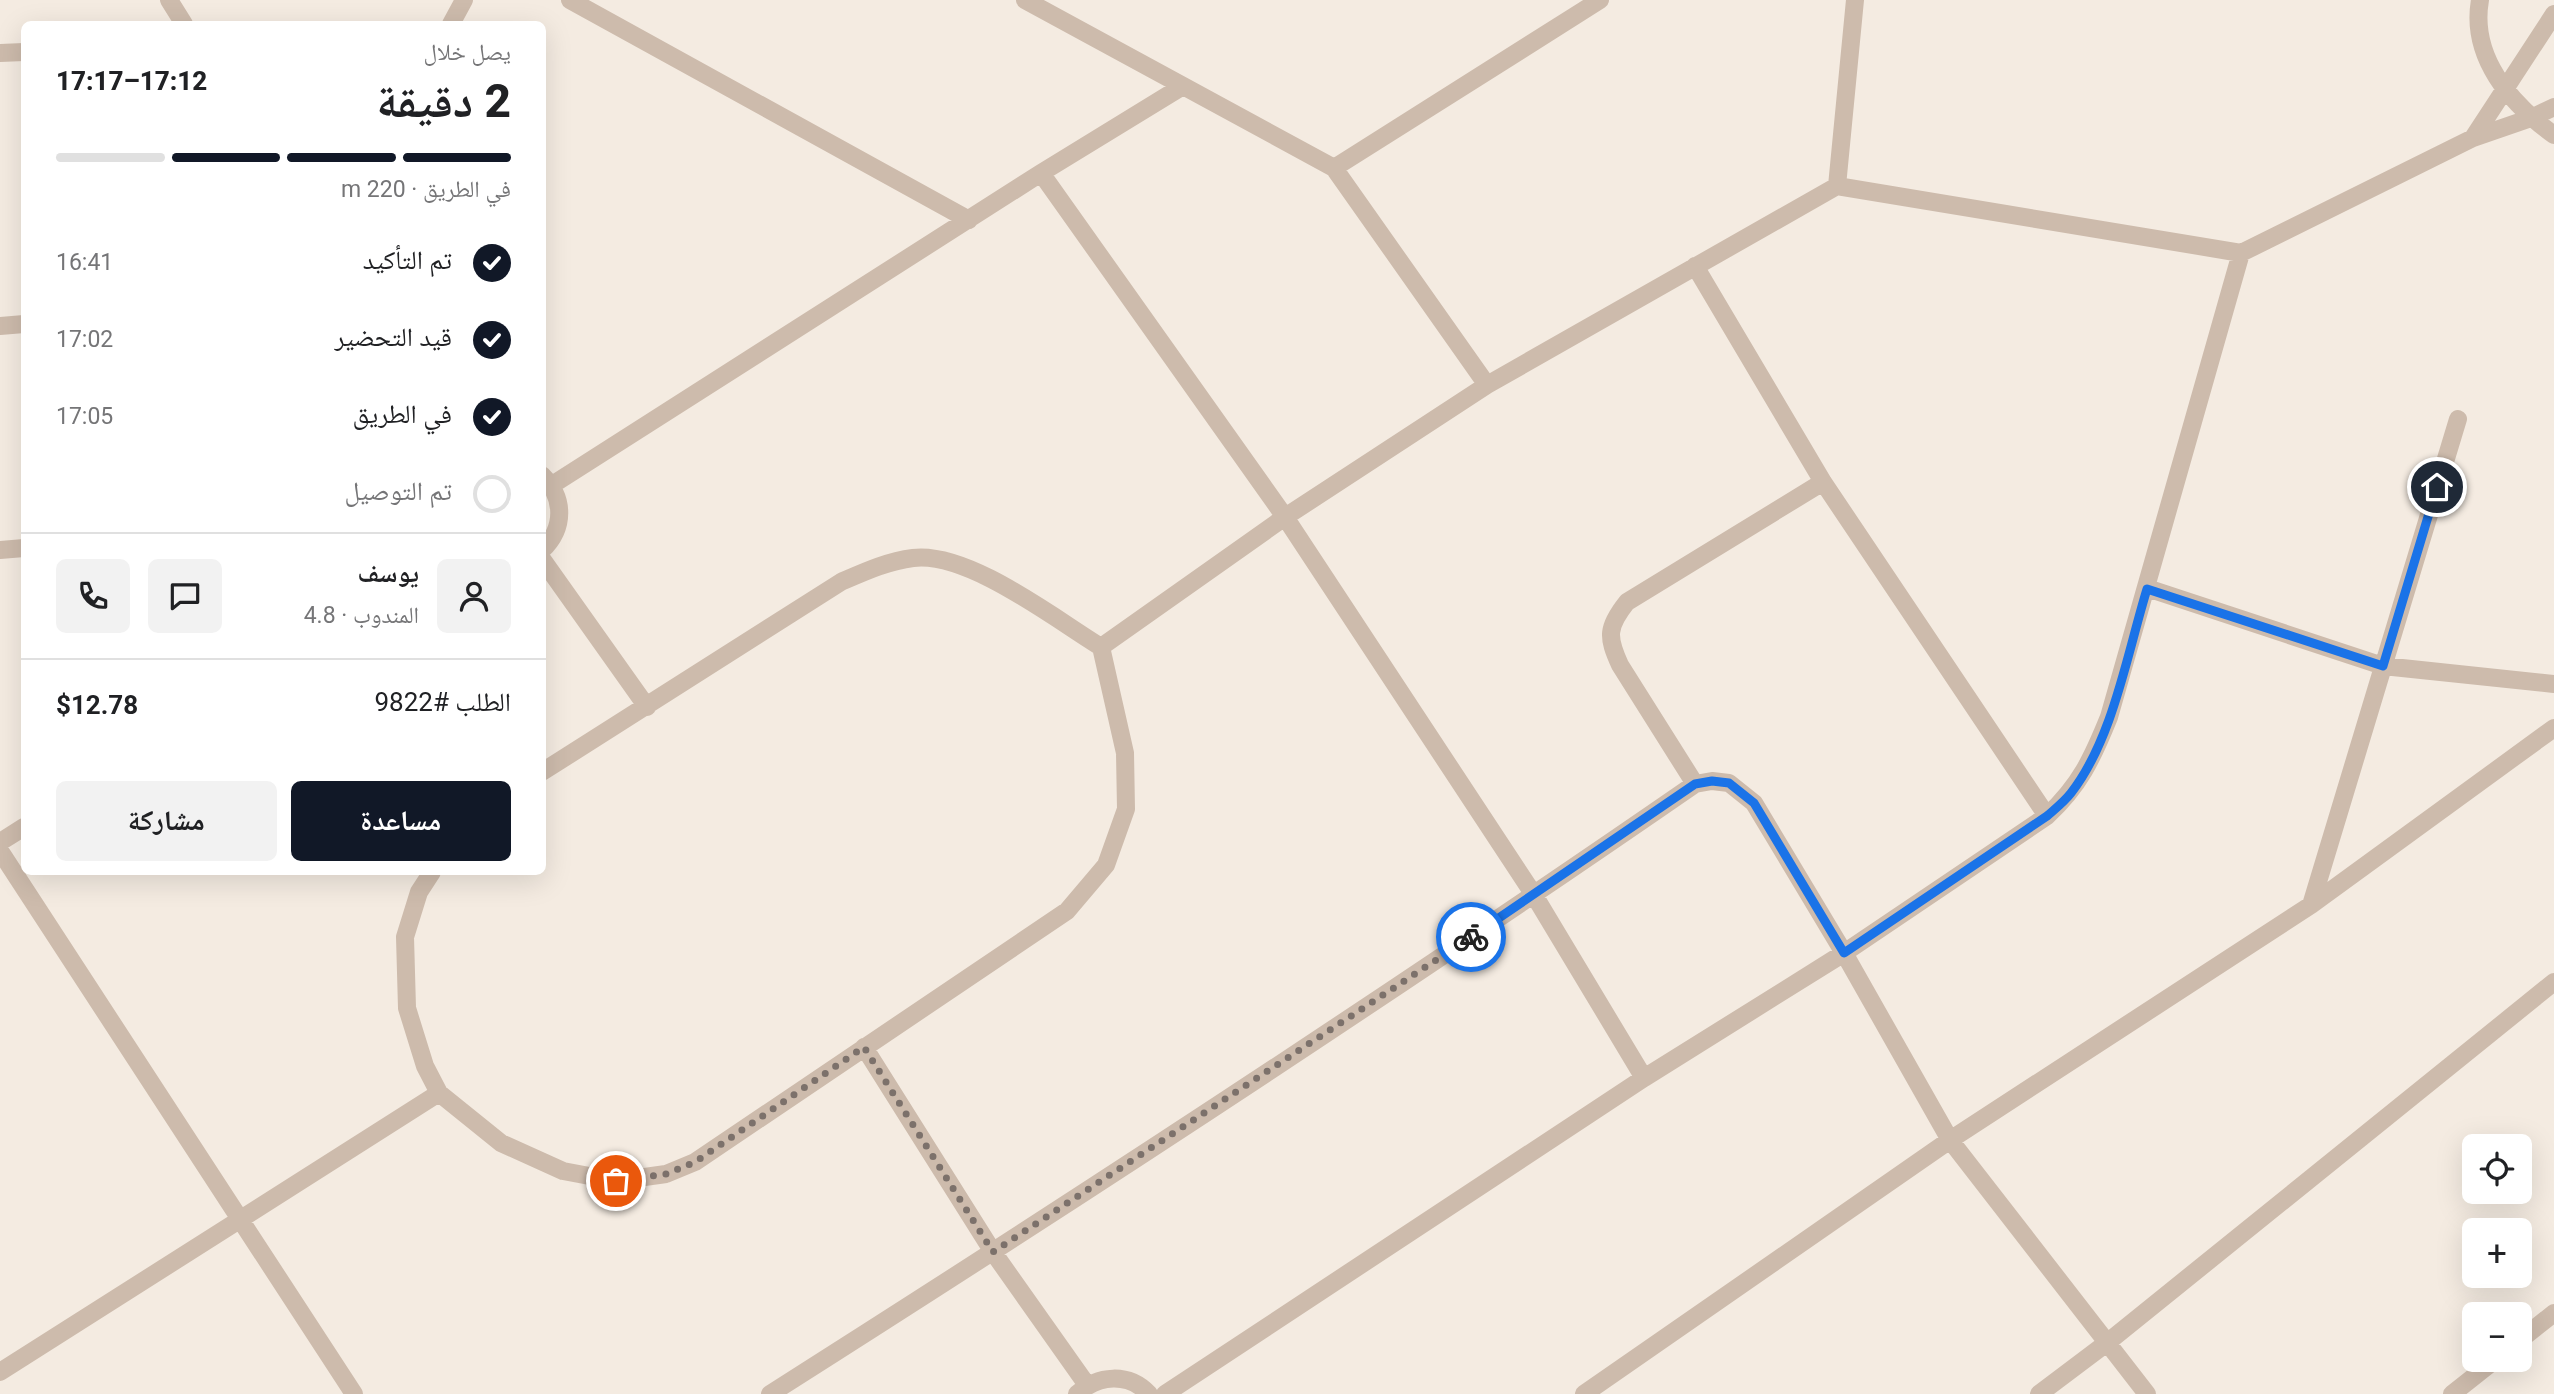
<!DOCTYPE html>
<html lang="ar">
<meta charset="utf-8">
<style>
body{margin:0;font-family:Roboto,"Noto Naskh Arabic",sans-serif;background:#f2f2f2;color:#202124;direction:rtl;height:100vh;display:flex;flex-direction:column;font-size:26px;white-space:nowrap}
*{box-sizing:border-box;margin:0}
p{font-size:23px;color:#757577}
.icon{flex:none;width:38px;height:38px;fill:none;stroke:currentColor;stroke-width:2;stroke-linecap:round;stroke-linejoin:round}
.map{position:relative;flex:1;overflow:hidden;direction:ltr}
.drawer{position:absolute;left:21px;top:21px;width:525px;height:854px;display:flex;flex-direction:column;background:#fff;border-radius:10px;box-shadow:0 7px 28px #0002;direction:rtl}
.drawer>*{flex:none}
.controls{position:absolute;left:2462px;top:1134px;display:grid;gap:14px}
.controls a{display:grid;place-items:center;width:70px;height:70px;border-radius:10px;background:#fff;box-shadow:0 7px 28px #0002;font-size:35px}
.pin{position:absolute;display:grid;place-items:center;width:60px;height:60px;color:#fff;margin:-30px;border:4px solid #fff;border-radius:50%;box-shadow:0 2px 7px #0007}
.courier{position:absolute;display:grid;place-items:center;width:70px;height:70px;margin:-35px;border:5px solid #1a73e8;border-radius:50%;background:#fff;color:#222;box-shadow:0 2px 9px #0007}
.headline em{font-style:normal;font-weight:800}
.headline div{display:flex;flex-direction:column-reverse}
.headline{display:flex;align-items:center;justify-content:space-between;height:119px;padding:0 35px}
h1{font-size:46px;font-weight:800;line-height:52px}
.bar{display:grid;grid-template-columns:repeat(4,1fr);gap:10px 7px;align-content:center;height:84px;padding:0 35px}
.bar i{height:9px;border-radius:5px;background:#e0e0e0}
.bar .current{background:#111827}
.bar p{grid-column:span 4}
.line{display:flex;align-items:center;gap:18px;padding:0 35px;border-top:2px solid #e0e0e0}
.line div{flex:1}
.round{display:grid;place-items:center;flex:none;width:74px;height:74px;border-radius:10px;background:#f2f2f2}
ol{padding:0 35px;list-style:none}
li{display:flex;align-items:center;gap:21px;height:77px}
li p{margin-inline-start:auto}
li .icon{padding:7px;border-radius:50%;background:#111827;color:#fff;stroke-width:4}
li:last-child{color:#757577}
li i{width:38px;height:38px;border:4px solid #e0e0e0;border-radius:50%}
.action{display:flex;gap:14px;margin-top:auto;padding:14px 35px}
.action a{flex:1;height:80px;border-radius:10px;background:#111827;color:#fff;font-size:28px;font-weight:800;line-height:80px;text-align:center}
.action a+a{background:#f2f2f2;color:#202124}
.map>svg:first-child{display:block}
.lines{fill:none;stroke-linecap:round;stroke-linejoin:round}
.minor{stroke:#cdbbac;stroke-width:18}
.done{stroke:#7c716b;stroke-width:7;stroke-dasharray:0 12.6}
.route{stroke:#1a73e8;stroke-width:9}
</style>
<div class="map">
<svg width="2554" height="1394" viewBox="0 0 2554 1394">
<rect width="100%" height="100%" fill="#f4ebe1"/>
<g class="lines">
<path class="minor" d="M 169,0 L 184,24
M 570,0 L 969,220
M 1025,0 L 1334,168 L 1487,385
M 2480,0 C 2470,57 2510,103 2554,135
M 451,24 L 464,0
M 0,53 L 24,52
M 2473,138 L 2554,14
M 1334,168 L 1600,0
M 1041,173 L 1285,517 L 1534,895 L 1644,1078
M 1837,186 L 1855,0
M 1695,266 L 1823,482 L 2047,816
M 0,326 L 24,324
M 542,475 C 565,498 565,528 542,550
M 552,485 L 1041,173 L 1183,86
M 0,550 L 24,548
M 542,559 L 647,707
M 2147,588 L 2383,666 L 2554,684
M 1101,647 L 1285,517 L 1487,385 L 1837,186 L 2241,253 L 2473,138 L 2531,118 L 2554,107
M 1695,784 L 1620,665 C 1607,637 1607,627 1627,602 L 1823,482
M 0,842 L 24,827
M 0,851 L 354,1394
M 432,872 L 419,892 L 405,937 L 407,1008 L 425,1066 L 439,1093 L 501,1143 L 563,1171 L 616,1181 L 666,1174 L 695,1162 L 1067,911 L 1106,865 L 1126,809 L 1125,753 L 1101,647 C 1055,619 968,551 913,558 C 888,561 864,572 841,582 L 542,772
M 2311,905 L 2458,419
M 864,1047 L 993,1252 L 1087,1385
M 2520,1340 L 2554,1313
M 0,1372 L 439,1093
M 770,1394 C 1082,1196 1391,994 1695,784 L 1712,781 L 1729,783 L 1754,803 L 1844,953 L 1950,1140 L 2147,1394
M 1077,1394 C 1098,1375 1128,1372 1149,1394
M 1165,1394 L 1644,1078 L 1844,953 L 2047,816 C 2080,785 2092,759 2109,717 L 2241,253
M 1584,1394 L 1950,1140 L 2311,905 L 2554,728
M 2039,1394 L 2108,1342 L 2554,982
M 2452,1394 L 2495,1360"/>
</g>
<g class="lines">
<path class="done" d="M 616,1181 L 666,1174 L 695,1162 L 864,1047 L 993,1252 L 1471,937"/>
<path class="route" d="M 1471,937 L 1695,784 L 1712,781 L 1729,783 L 1754,803 L 1844,953 L 2047,816 C 2055,809 2064,802 2071,793 C 2113,739 2127,654 2147,589 L 2383,666 L 2437,487"/>
</g>
</svg>
<div class="controls">
<a><svg class="icon" aria-label="locate" viewBox="0 0 24 24"><circle cx="12" cy="12" r="6"/><path d="M12 2v4M12 18v4M2 12h4M18 12h4"/></svg></a>
<a>+</a>
<a>−</a>
</div>
<div class="pin" style="left:616px;top:1181px;background:#ea580c"><svg class="icon" aria-label="bag" viewBox="0 0 24 24"><path d="M5 8h14l-1 12H6zM9 8a3 3 0 0 1 6 0"/></svg></div>
<div class="pin" style="left:2437px;top:487px;background:#1f2937"><svg class="icon" aria-label="home" viewBox="0 0 24 24"><path d="M3 11l9-7 9 7M6 9v11h12V9"/></svg></div>
<div class="courier" style="left:1471px;top:937px"><svg class="icon" aria-label="bike" viewBox="0 0 24 24"><circle cx="6" cy="16" r="4"/><circle cx="18" cy="16" r="4"/><path d="M6 16l4-8h5l3 8M10 8l3 8H6M13 5h3"/></svg></div>
<section class="drawer">
<div class="headline"><div><h1>2 دقيقة</h1><p>يصل خلال</p></div><em>17:12–17:17</em></div>
<div class="bar"><i class="current"></i><i class="current"></i><i class="current"></i><i></i><p>في الطريق · 220 m</p></div>
<ol>
<li><svg class="icon" aria-label="check" viewBox="0 0 24 24"><path d="M5 12l5 5 9-10"/></svg>تم التأكيد<p>16:41</p></li>
<li><svg class="icon" aria-label="check" viewBox="0 0 24 24"><path d="M5 12l5 5 9-10"/></svg>قيد التحضير<p>17:02</p></li>
<li><svg class="icon" aria-label="check" viewBox="0 0 24 24"><path d="M5 12l5 5 9-10"/></svg>في الطريق<p>17:05</p></li>
<li><i></i>تم التوصيل</li>
</ol>
<div class="line" style="height:126px"><a class="round"><svg class="icon" aria-label="person" viewBox="0 0 24 24"><circle cx="12" cy="8" r="4"/><path d="M4 21q1-7 8-7t8 7"/></svg></a><div><b>يوسف</b><p>المندوب · 4.8</p></div><a class="round"><svg class="icon" aria-label="chat" viewBox="0 0 24 24"><path d="M4 5h16v11H9l-5 4z"/></svg></a><a class="round"><svg class="icon" aria-label="phone" viewBox="0 0 24 24"><path d="M5 4h4l2 5-3 2q2 4 5 5l2-3 5 2v4C11 20 4 13 5 4z"/></svg></a></div>
<div class="line" style="height:91px"><div>الطلب #9822</div><b>$12.78</b></div>
<div class="action"><a>مساعدة</a><a>مشاركة</a></div>
</section>
</div>
